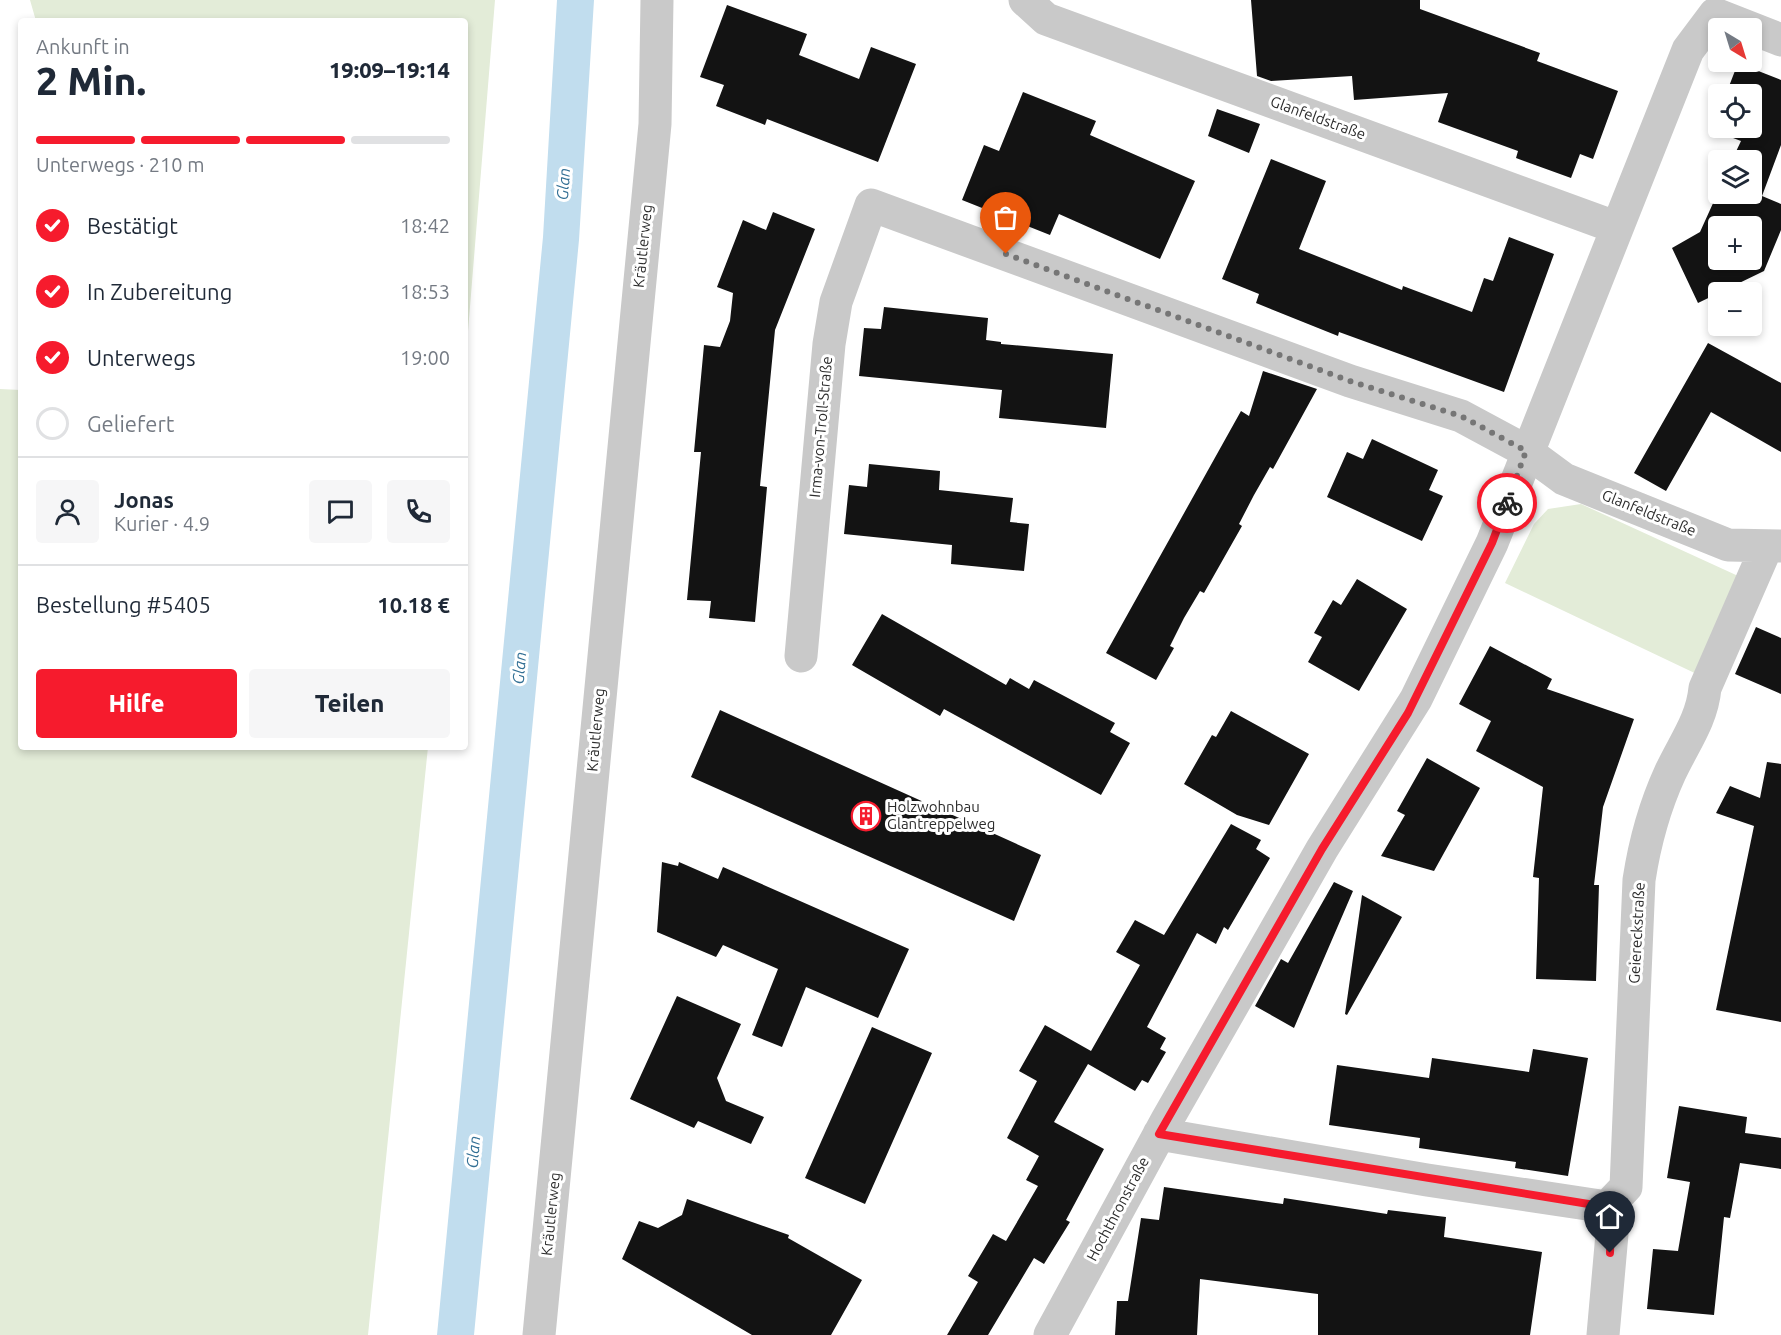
<!DOCTYPE html>
<html lang="de">
<meta charset="utf-8">
<style>
body{margin:0;font-family:Ubuntu,sans-serif;background:#f6f6f7;color:#1f2937;height:100vh;display:flex;flex-direction:column;font-size:22px;white-space:nowrap}
*{box-sizing:border-box;margin:0}
p{font-size:20px;color:#747a83}
.icon{flex:none;width:33px;height:33px;fill:none;stroke:currentColor;stroke-width:2;stroke-linecap:round;stroke-linejoin:round}
.map{position:relative;flex:1;overflow:hidden}
.details{position:absolute;left:18px;top:18px;width:450px;height:732px;display:flex;flex-direction:column;background:#fff;border-radius:6px;box-shadow:0 3px 9px #0003}
.details>*{flex:none}
.needle{width:39px;rotate:142deg}
.buttons{position:absolute;left:1708px;top:18px;display:grid;gap:12px}
.buttons a{display:grid;place-items:center;width:54px;height:54px;border-radius:6px;background:#fff;box-shadow:0 3px 9px #0003;font-size:30px}
.pin{position:absolute;display:grid;place-items:center;width:51px;height:51px;color:#fff;margin:-62px -26px;border-radius:50% 50% 50% 0;rotate:-45deg;box-shadow:0 0 6px #0007}
.pin .icon{rotate:45deg}
.courier{position:absolute;display:grid;place-items:center;width:60px;height:60px;margin:-30px;border:4px solid #f61b2d;border-radius:50%;background:#fff;color:#222;box-shadow:0 2px 8px #0007}
.head em{font-style:normal;font-weight:800}
.head div{display:flex;flex-direction:column-reverse}
.head{display:flex;align-items:center;justify-content:space-between;height:102px;padding:0 18px}
h1{font-size:39px;font-weight:800;line-height:45px}
.bar{display:grid;grid-template-columns:repeat(4,1fr);gap:9px 6px;align-content:center;height:72px;padding:0 18px}
.bar i{height:8px;border-radius:4px;background:#e0e1e3}
.bar .active{background:#f61b2d}
.bar p{grid-column:span 4}
.line{display:flex;align-items:center;gap:15px;padding:0 18px;border-top:2px solid #e0e1e3}
.line div{flex:1}
.round{display:grid;place-items:center;flex:none;width:63px;height:63px;border-radius:6px;background:#f6f6f7}
ol{padding:0 18px;list-style:none}
li{display:flex;align-items:center;gap:18px;height:66px}
li p{margin-inline-start:auto}
li .icon{padding:6px;border-radius:50%;background:#f61b2d;color:#fff;stroke-width:4}
li:last-child{color:#747a83}
li i{width:33px;height:33px;border:3px solid #e0e1e3;border-radius:50%}
.action{display:flex;gap:12px;margin-top:auto;padding:12px 18px}
.action a{flex:1;height:69px;border-radius:6px;background:#f61b2d;color:#fff;font-size:24px;font-weight:800;line-height:69px;text-align:center}
.action a+a{background:#f6f6f7;color:#1f2937}
.map>svg:first-child{display:block}
.green{fill:#e3ecd8}
.water{fill:#c1ddee}
.building{fill:#131313;fill-rule:evenodd}
.lines{fill:none;stroke-linecap:round;stroke-linejoin:round}
.minor{stroke:#c9c9c9;stroke-width:33}
.done{stroke:#767676;stroke-width:6;stroke-dasharray:0 10.8}
.route{stroke:#f61b2d;stroke-width:8}
.labels{text-anchor:middle;stroke-width:6;stroke-linejoin:round;paint-order:stroke}
.street-label{font-size:15px;fill:#2c2c2c;stroke:#fff}
.poi-label{font-size:15px;fill:#2c2c2c;stroke:#fff;text-anchor:start}
.water-label{font-size:16px;font-style:italic;fill:#337095;stroke:#fff}
</style>
<div class="map">
<svg width="1781" height="1335" viewBox="0 0 1781 1335">
<rect width="100%" height="100%" fill="#fff"/>
<path class="green" d="M 30,0 L 495,0 L 465,368 L 465,21 L 36,21 Z
M 0,389 L 21,390 L 21,747 L 428,747 L 368,1335 L 0,1335 Z
M 1581,504 L 1736,575 L 1742,587 L 1703,677 L 1505,583 L 1534,524 L 1548,509 Z"/>
<path class="water" d="M 557,0 L 594,0 L 579,240 L 474,1335 L 437,1335 L 543,237 Z"/>
<path class="building" d="M 1251,0 L 1420,0 L 1420,9 L 1540,53 L 1537,61 L 1618,91 L 1593,159 L 1580,154 L 1571,178 L 1516,158 L 1518,151 L 1438,122 L 1448,93 L 1354,100 L 1352,76 L 1271,81 L 1257,76 Z
M 727,5 L 807,34 L 799,55 L 859,79 L 871,47 L 916,64 L 878,162 L 767,119 L 765,125 L 716,106 L 724,85 L 700,77 Z
M 1738,63 L 1781,80 L 1781,145 L 1762,196 L 1781,204 L 1781,230 L 1764,271 L 1698,303 L 1672,248 L 1700,232 L 1719,190 L 1719,194 L 1752,194 L 1752,160 L 1732,160 L 1741,141 L 1712,130 L 1719,113 L 1719,128 L 1752,128 L 1752,94 L 1726,94 ZM 1719,226 L 1752,226 L 1752,260 L 1719,260 Z
M 1023,92 L 1096,121 L 1090,135 L 1195,181 L 1160,259 L 1059,214 L 1050,235 L 962,200 L 984,145 L 999,151 Z
M 1217,109 L 1260,124 L 1249,153 L 1208,136 Z
M 1271,159 L 1326,181 L 1299,249 L 1402,290 L 1403,286 L 1472,312 L 1484,278 L 1493,281 L 1509,237 L 1554,254 L 1504,392 L 1339,332 L 1338,336 L 1256,303 L 1259,294 L 1222,279 Z
M 773,212 L 815,229 L 775,330 L 760,486 L 767,487 L 755,622 L 709,618 L 711,601 L 687,600 L 701,452 L 694,452 L 704,345 L 720,347 L 730,321 L 733,293 L 717,287 L 743,220 L 766,230 Z
M 884,307 L 988,318 L 986,340 L 1001,342 L 1001,344 L 1113,354 L 1106,428 L 999,418 L 1002,390 L 859,376 L 864,328 L 881,329 Z
M 1708,343 L 1781,383 L 1781,452 L 1711,412 L 1666,491 L 1634,473 Z
M 1263,371 L 1317,389 L 1273,469 L 1270,467 L 1254,495 L 1239,524 L 1242,526 L 1204,593 L 1200,591 L 1184,618 L 1170,646 L 1174,648 L 1156,680 L 1106,653 L 1241,411 L 1249,416 Z
M 1372,439 L 1438,470 L 1429,490 L 1443,496 L 1422,541 L 1327,497 L 1347,452 L 1363,459 Z
M 869,464 L 940,471 L 939,490 L 1013,498 L 1010,522 L 1029,524 L 1024,571 L 951,564 L 952,545 L 844,534 L 849,485 L 867,487 Z
M 1357,579 L 1407,609 L 1359,691 L 1308,662 L 1322,637 L 1314,633 L 1333,600 L 1341,605 Z
M 882,614 L 1006,685 L 1010,678 L 1029,689 L 1034,680 L 1115,723 L 1110,732 L 1130,743 L 1101,795 L 944,709 L 940,716 L 852,665 Z
M 1756,627 L 1781,638 L 1781,694 L 1735,674 Z
M 1490,646 L 1552,679 L 1547,689 L 1634,719 L 1603,807 L 1594,885 L 1599,885 L 1596,981 L 1536,979 L 1539,878 L 1533,877 L 1543,787 L 1476,751 L 1491,721 L 1459,704 Z
M 720,710 L 1041,855 L 1014,921 L 691,777 Z
M 1231,711 L 1309,754 L 1269,825 L 1237,815 L 1184,784 L 1212,735 L 1216,737 Z
M 1427,758 L 1480,788 L 1434,871 L 1381,856 L 1405,815 L 1397,811 Z
M 1767,762 L 1781,764 L 1781,1022 L 1716,1010 L 1754,826 L 1716,813 L 1730,786 L 1760,798 Z
M 1231,824 L 1261,840 L 1256,849 L 1270,858 L 1228,930 L 1224,927 L 1216,944 L 1197,933 L 1147,1027 L 1166,1038 L 1160,1049 L 1166,1052 L 1148,1083 L 1142,1080 L 1135,1091 L 1088,1064 L 1054,1122 L 1104,1149 L 1066,1220 L 1070,1222 L 1044,1264 L 1034,1258 L 988,1335 L 947,1335 L 978,1282 L 968,1276 L 993,1234 L 1006,1241 L 1038,1186 L 1026,1180 L 1039,1156 L 1007,1138 L 1037,1081 L 1019,1071 L 1045,1025 L 1091,1051 L 1140,965 L 1116,952 L 1135,920 L 1164,935 Z
M 662,862 L 678,866 L 679,862 L 718,879 L 723,867 L 909,949 L 878,1018 L 806,987 L 782,1047 L 752,1035 L 778,969 L 723,945 L 716,957 L 657,932 Z
M 1334,882 L 1353,891 L 1294,1028 L 1255,1006 L 1281,959 L 1288,963 Z
M 1362,895 L 1402,917 L 1347,1015 L 1345,1014 Z
M 677,996 L 741,1024 L 717,1078 L 726,1101 L 764,1117 L 751,1144 L 698,1121 L 694,1128 L 630,1099 Z
M 872,1027 L 932,1053 L 865,1204 L 805,1178 Z
M 1533,1049 L 1588,1058 L 1568,1176 L 1515,1168 L 1516,1162 L 1419,1148 L 1420,1138 L 1329,1125 L 1337,1065 L 1429,1078 L 1432,1058 L 1529,1072 Z
M 1679,1106 L 1747,1117 L 1745,1133 L 1781,1138 L 1781,1169 L 1740,1163 L 1730,1218 L 1724,1217 L 1714,1315 L 1647,1309 L 1653,1249 L 1678,1251 L 1690,1182 L 1667,1178 Z
M 1164,1187 L 1283,1204 L 1284,1198 L 1387,1214 L 1388,1210 L 1446,1217 L 1444,1237 L 1542,1252 L 1530,1335 L 1318,1335 L 1318,1294 L 1200,1279 L 1197,1335 L 1115,1335 L 1117,1301 L 1128,1301 L 1141,1218 L 1159,1220 Z
M 687,1199 L 789,1235 L 788,1238 L 862,1280 L 831,1335 L 752,1335 L 622,1259 L 639,1221 L 658,1228 L 682,1215 Z"/>
<g class="lines">
<path class="minor" d="M 1025,0 L 1046,19 L 1615,227
M 801,656 L 829,344 L 836,302 L 871,205 L 1350,381 L 1461,416 L 1526,451 L 1564,479 L 1728,545 L 1781,546
M 1159,1134 L 1427,1180 L 1607,1207
M 539,1335 L 655,124 L 657,0
M 1050,1335 L 1167,1120 L 1322,849 L 1416,699 L 1492,543 L 1688,50 L 1715,14 L 1781,40
M 1603,1335 L 1612,1234 L 1611,1218 L 1607,1207 L 1626,1187 L 1639,880 C 1645,841 1654,808 1670,773 C 1684,743 1702,720 1705,688 L 1766,548"/>
</g>
<g class="lines">
<path class="done" d="M 1006,254 L 1350,381 L 1461,416 L 1526,451 L 1507,503"/>
<path class="route" d="M 1507,503 L 1492,543 L 1408,713 L 1322,849 L 1159,1134 L 1607,1207 L 1611,1218 L 1610,1253"/>
</g>
<defs>
<g id="building-ring" transform="scale(1.5)"><circle r="9.5" fill="#fff" stroke="#f61b2d" stroke-width="1.5"/><path d="M-4-6H4V6H1V3H-1V6H-4ZM-2.5-4.3h1.7v1.8h-1.7ZM.8-4.3h1.7v1.8H.8ZM-2.5-1h1.7V.8h-1.7ZM.8-1h1.7V.8H.8Z" fill="#f61b2d"/></g>
</defs>
<g fill-rule="evenodd">
<use href="#building-ring" x="866" y="816"/>
</g>
<g class="labels">
<g class="street-label">
<text transform="translate(1318 118) rotate(20)" y="5">Glanfeldstraße</text>
<text transform="translate(643 246) rotate(-84)" y="5">Kräutlerweg</text>
<text transform="translate(821 427) rotate(-85)" y="5">Irma-von-Troll-Straße</text>
<text transform="translate(1649 513) rotate(22)" y="5">Glanfeldstraße</text>
<text transform="translate(596 730) rotate(-85)" y="5">Kräutlerweg</text>
<text transform="translate(1637 933) rotate(-87)" y="5">Geiereckstraße</text>
<text transform="translate(1118 1209) rotate(-62)" y="5">Hochthronstraße</text>
<text transform="translate(551 1214) rotate(-84)" y="5">Kräutlerweg</text>
</g>
<g class="poi-label">
<text x="887" y="812">Holzwohnbau<tspan x="887" dy="17">Glantreppelweg</tspan></text>
</g>
<g class="water-label">
<text transform="translate(563 184) rotate(-86)" y="6">Glan</text>
<text transform="translate(519 668) rotate(-85)" y="6">Glan</text>
<text transform="translate(473 1152) rotate(-85)" y="6">Glan</text>
</g>
</g>
</svg>
<div class="buttons">
<a><svg class="needle" viewBox="-14 -14 28 28"><path d="M0-13l5 13h-10z" fill="#e53935"/><path d="M0 13l5-13h-10z" fill="#747a83"/></svg></a>
<a><svg class="icon" aria-label="locate" viewBox="0 0 24 24"><circle cx="12" cy="12" r="6"/><path d="M12 2v4M12 18v4M2 12h4M18 12h4"/></svg></a>
<a><svg class="icon" aria-label="layers" viewBox="0 0 24 24"><path d="M12 4l9 5-9 5-9-5zM3 14l9 5 9-5"/></svg></a>
<a>+</a>
<a>−</a>
</div>
<div class="pin" style="left:1006px;top:254px;background:#ea580c"><svg class="icon" aria-label="bag" viewBox="0 0 24 24"><path d="M5 8h14l-1 12H6zM9 8a3 3 0 0 1 6 0"/></svg></div>
<div class="pin" style="left:1610px;top:1253px;background:#1f2937"><svg class="icon" aria-label="home" viewBox="0 0 24 24"><path d="M3 11l9-7 9 7M6 9v11h12V9"/></svg></div>
<div class="courier" style="left:1507px;top:503px"><svg class="icon" aria-label="bike" viewBox="0 0 24 24"><circle cx="6" cy="16" r="4"/><circle cx="18" cy="16" r="4"/><path d="M6 16l4-8h5l3 8M10 8l3 8H6M13 5h3"/></svg></div>
<section class="details">
<div class="head"><div><h1>2 Min.</h1><p>Ankunft in</p></div><em>19:09–19:14</em></div>
<div class="bar"><i class="active"></i><i class="active"></i><i class="active"></i><i></i><p>Unterwegs · 210 m</p></div>
<ol>
<li><svg class="icon" aria-label="check" viewBox="0 0 24 24"><path d="M5 12l5 5 9-10"/></svg>Bestätigt<p>18:42</p></li>
<li><svg class="icon" aria-label="check" viewBox="0 0 24 24"><path d="M5 12l5 5 9-10"/></svg>In Zubereitung<p>18:53</p></li>
<li><svg class="icon" aria-label="check" viewBox="0 0 24 24"><path d="M5 12l5 5 9-10"/></svg>Unterwegs<p>19:00</p></li>
<li><i></i>Geliefert</li>
</ol>
<div class="line" style="height:108px"><a class="round"><svg class="icon" aria-label="person" viewBox="0 0 24 24"><circle cx="12" cy="8" r="4"/><path d="M4 21q1-7 8-7t8 7"/></svg></a><div><b>Jonas</b><p>Kurier · 4.9</p></div><a class="round"><svg class="icon" aria-label="chat" viewBox="0 0 24 24"><path d="M4 5h16v11H9l-5 4z"/></svg></a><a class="round"><svg class="icon" aria-label="phone" viewBox="0 0 24 24"><path d="M5 4h4l2 5-3 2q2 4 5 5l2-3 5 2v4C11 20 4 13 5 4z"/></svg></a></div>
<div class="line" style="height:78px"><div>Bestellung #5405</div><b>10.18 €</b></div>
<div class="action"><a>Hilfe</a><a>Teilen</a></div>
</section>
</div>
